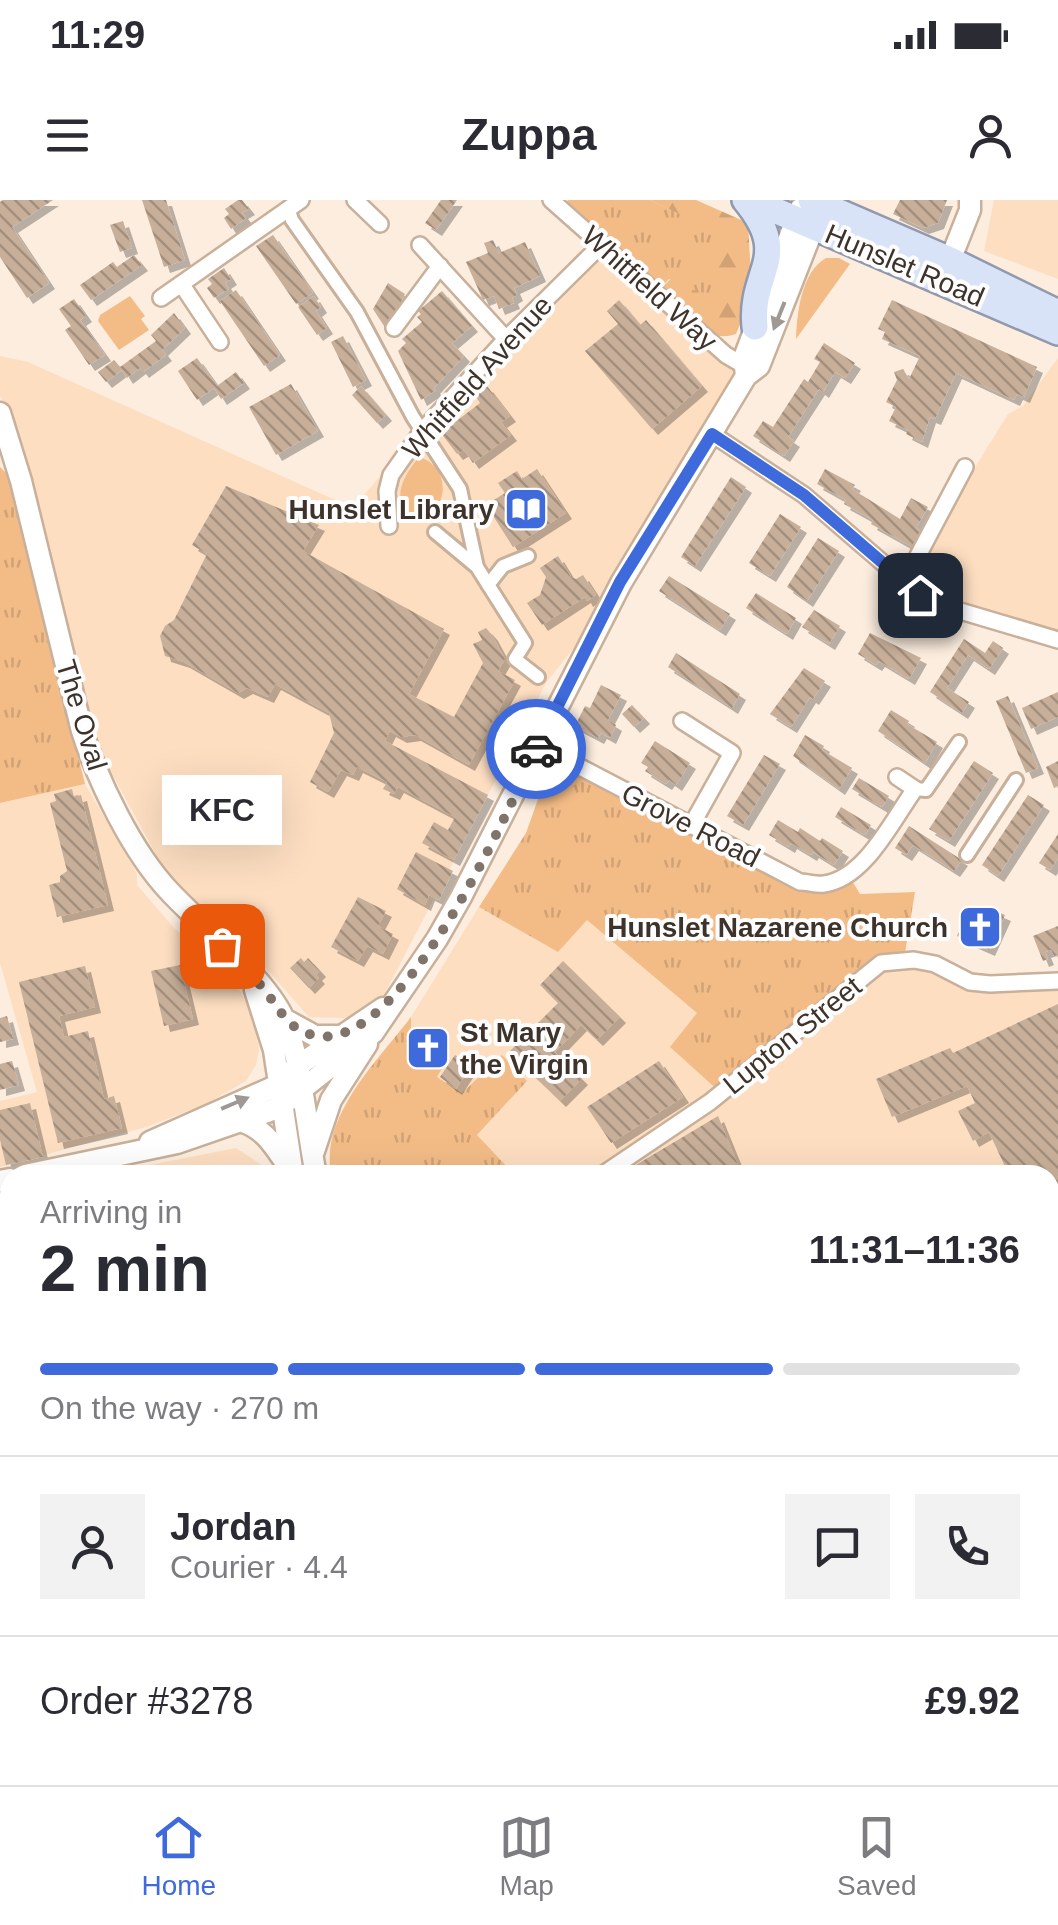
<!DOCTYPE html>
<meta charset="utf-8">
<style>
body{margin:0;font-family:Arial,sans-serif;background:#f2f2f3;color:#2b2b33;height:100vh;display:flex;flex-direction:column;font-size:38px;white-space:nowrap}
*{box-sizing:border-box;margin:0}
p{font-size:32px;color:#7c7c81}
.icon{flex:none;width:55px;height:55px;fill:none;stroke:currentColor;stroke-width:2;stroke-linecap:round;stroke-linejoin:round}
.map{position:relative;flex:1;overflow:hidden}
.sheet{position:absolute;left:0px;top:965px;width:1060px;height:620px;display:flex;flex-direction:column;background:#fff;border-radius:30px 30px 0 0;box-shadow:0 10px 40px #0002}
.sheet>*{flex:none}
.pin{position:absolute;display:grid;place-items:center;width:85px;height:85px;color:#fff;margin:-42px;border-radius:20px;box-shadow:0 5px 15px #0006}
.courier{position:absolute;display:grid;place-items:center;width:100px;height:100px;margin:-50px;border:8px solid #3e6adb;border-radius:50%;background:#fff;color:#222;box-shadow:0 2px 12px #0007}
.bubble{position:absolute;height:70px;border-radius:0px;background:#fff;box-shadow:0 10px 40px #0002;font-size:32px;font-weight:600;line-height:70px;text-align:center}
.summary em{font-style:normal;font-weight:600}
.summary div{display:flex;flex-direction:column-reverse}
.summary{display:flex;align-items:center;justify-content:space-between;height:170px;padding:0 40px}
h1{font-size:65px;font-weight:600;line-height:75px}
.bar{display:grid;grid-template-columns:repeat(4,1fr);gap:15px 10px;align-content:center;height:120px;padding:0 40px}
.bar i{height:12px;border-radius:8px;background:#e1e1e2}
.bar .selected{background:#3e6adb}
.bar p{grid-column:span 4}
.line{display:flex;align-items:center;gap:25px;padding:0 40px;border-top:2px solid #e1e1e2}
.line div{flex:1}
.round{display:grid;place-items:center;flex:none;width:105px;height:105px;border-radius:0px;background:#f2f2f3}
.status{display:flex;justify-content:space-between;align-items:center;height:70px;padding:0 50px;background:#fff;direction:ltr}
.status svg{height:28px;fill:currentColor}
header{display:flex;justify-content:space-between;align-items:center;height:130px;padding:0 40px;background:#fff;font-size:45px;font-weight:600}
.tabs{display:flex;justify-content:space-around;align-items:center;height:140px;border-top:2px solid #e1e1e2;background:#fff;font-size:28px;color:#7c7c81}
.tabs a{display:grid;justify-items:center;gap:5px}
.tabs .selected{color:#3e6adb}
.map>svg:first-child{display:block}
.built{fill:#fddec1}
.grass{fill:#f3bc87}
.forest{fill:url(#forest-firs)}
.park{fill:url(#park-tufts)}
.building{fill:url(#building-back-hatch);filter:url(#shadow)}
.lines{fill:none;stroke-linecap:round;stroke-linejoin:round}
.pedestrian-casing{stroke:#c8b09a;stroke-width:18}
.minor-casing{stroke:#c8b09a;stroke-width:20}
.tertiary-casing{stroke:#c8b09a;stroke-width:25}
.primary-casing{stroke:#9299ac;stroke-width:30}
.pedestrian{stroke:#fff;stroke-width:12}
.minor{stroke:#fff;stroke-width:15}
.tertiary{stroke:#fff;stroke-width:20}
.primary{stroke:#d9e3f7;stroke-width:25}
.rail{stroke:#5b5148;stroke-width:5;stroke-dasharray:18 18;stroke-linecap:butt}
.oneway{fill:#9e9995}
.done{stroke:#80746a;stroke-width:10;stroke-dasharray:0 18}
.route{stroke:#3e6adb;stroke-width:12}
.labels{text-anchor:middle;stroke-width:8;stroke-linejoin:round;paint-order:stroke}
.street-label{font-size:28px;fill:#3d332b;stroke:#fdfdfd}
.poi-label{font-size:28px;font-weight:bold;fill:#3d332b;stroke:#fdfdfd;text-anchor:end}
</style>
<div class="status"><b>11:29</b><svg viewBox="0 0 49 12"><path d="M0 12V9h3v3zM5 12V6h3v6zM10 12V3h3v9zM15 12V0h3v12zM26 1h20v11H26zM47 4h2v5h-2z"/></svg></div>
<header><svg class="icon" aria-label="menu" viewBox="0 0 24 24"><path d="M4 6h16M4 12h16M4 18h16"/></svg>Zuppa<svg class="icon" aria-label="person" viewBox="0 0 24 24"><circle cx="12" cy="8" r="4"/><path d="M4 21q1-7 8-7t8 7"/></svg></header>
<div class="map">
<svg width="1058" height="1585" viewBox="0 0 1058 1585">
<defs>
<pattern id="forest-firs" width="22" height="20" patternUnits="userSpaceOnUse" patternTransform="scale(2.5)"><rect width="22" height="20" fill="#f3bc87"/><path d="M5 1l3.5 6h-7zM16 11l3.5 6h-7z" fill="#d1a275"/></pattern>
<pattern id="park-tufts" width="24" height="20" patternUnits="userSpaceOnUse" patternTransform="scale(2.5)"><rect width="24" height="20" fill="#f3bc87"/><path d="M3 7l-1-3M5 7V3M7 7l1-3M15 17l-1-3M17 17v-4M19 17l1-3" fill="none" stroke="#d1a275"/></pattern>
<pattern id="building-back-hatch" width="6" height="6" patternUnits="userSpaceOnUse" patternTransform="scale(2.5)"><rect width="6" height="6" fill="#c7af99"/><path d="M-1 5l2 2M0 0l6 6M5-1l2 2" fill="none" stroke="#a38f7d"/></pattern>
<filter id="shadow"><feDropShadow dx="6" dy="6" stdDeviation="0" flood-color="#0004"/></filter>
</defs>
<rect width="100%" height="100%" fill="#fceddf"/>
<path class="built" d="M 994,0 L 1058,0 L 1058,79 L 984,51 Z
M 601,45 L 737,168 L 716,213 L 592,425 L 546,483 L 385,793 L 366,809 L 346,818 L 309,817 L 244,743 L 200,707 L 160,662 L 104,559 L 84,504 L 6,206 L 0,196 L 0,156 L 28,162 L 353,308 L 489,148 L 580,51 Z
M 1058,158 L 1058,440 L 940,405 L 904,382 L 1008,214 L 1023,206 Z
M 85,584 L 137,674 L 137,685 L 174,728 L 208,756 L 240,791 L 253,815 L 259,850 L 256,865 L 246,881 L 206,904 L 146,927 L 0,967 L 0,901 L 37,892 L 0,763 L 0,603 Z
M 479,707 L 558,751 L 586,719 L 698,813 L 852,784 L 904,759 L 952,775 L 1058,781 L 1058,1006 L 1050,1008 L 1050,975 L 515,975 L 477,935 L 526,881 L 463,893 L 436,877 L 443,865 L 411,848 L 411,817 Z
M 236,948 L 260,964 L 267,975 L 99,975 Z
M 10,992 L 10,1288 L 0,1285 L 0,995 Z
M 1058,1033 L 1058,1585 L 932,1585 L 899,1575 L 1050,1575 L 1050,1035 Z
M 0,1312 L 10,1317 L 10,1575 L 129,1575 L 122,1585 L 0,1585 Z
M 181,1575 L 593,1575 L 595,1585 L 167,1585 Z"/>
<path class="grass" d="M 826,58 L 839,58 L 850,64 L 796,139 C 797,114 801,72 826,58 Z
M 130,96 L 145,116 L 141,119 L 149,130 L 119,150 L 98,121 L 100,115 Z
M 419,257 C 451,267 449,306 423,322 C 388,309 399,280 419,257 Z
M 811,1575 L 899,1575 L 932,1585 L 816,1585 Z"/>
<path class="forest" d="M 650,0 L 696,0 L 748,23 L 752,94 L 736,134 C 703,145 681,112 659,90 L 719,34 Z"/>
<path class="park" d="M 568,0 L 650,0 L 719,33 L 716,100 L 669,79 L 659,90 L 566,3 Z
M 0,267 L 8,275 L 85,584 L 0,603 Z
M 554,554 L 800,682 L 848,674 L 860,694 L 915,692 L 904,759 L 881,763 L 721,893 L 670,847 L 697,813 L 587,720 L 558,752 L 479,707 L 526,633 Z
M 411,817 L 411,848 L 444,865 L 437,877 L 462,893 L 502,855 L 527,881 L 477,935 L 515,975 L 330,975 C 330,965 329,953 331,943 C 341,895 382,855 411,817 Z"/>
<path class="building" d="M 3,0 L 53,0 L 12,27 L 49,83 L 27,98 L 0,57 L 0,2 Z
M 142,0 L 166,0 L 185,60 L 164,67 Z
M 238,0 L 242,0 L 249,9 L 242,13 L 246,18 L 231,29 L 224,18 L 229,14 L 225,9 Z
M 441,0 L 457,0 L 436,30 L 425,23 Z
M 900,0 L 947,0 L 938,23 L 923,28 L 893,14 Z
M 123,21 L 132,48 L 120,52 L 110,25 Z
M 273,35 L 313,93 L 296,104 L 256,46 Z
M 493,40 L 499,53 L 525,42 L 540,76 L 514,88 L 517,95 L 512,98 L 514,103 L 499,109 L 494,96 L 483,100 L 466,62 L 488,53 L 484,43 Z
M 134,55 L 142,65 L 91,100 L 80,85 L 113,62 L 117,67 Z
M 224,68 L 231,79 L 225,83 L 229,89 L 214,98 L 207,88 L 212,84 L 208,79 Z
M 388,83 L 405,94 L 386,129 L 373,109 Z
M 236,90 L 280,155 L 264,166 L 220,101 Z
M 442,91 L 472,126 L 452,143 L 464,156 L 434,188 L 436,190 L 421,200 L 398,151 L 406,143 L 402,139 L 422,122 L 417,117 L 421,114 L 418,111 Z
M 314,96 L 321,107 L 316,111 L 327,128 L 317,135 L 298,107 Z
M 74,99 L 86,116 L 80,120 L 105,155 L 89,165 L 65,130 L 71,126 L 59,109 Z
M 619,100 L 640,125 L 646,120 L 702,186 L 652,229 L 585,151 L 618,124 L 607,111 Z
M 892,100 L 1037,167 L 1024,197 L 1017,194 L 1014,200 L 956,173 L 935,219 L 930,217 L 922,242 L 906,234 L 908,230 L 889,221 L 896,207 L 886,202 L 897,180 L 894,172 L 903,169 L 909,179 L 920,156 L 882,139 L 885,132 L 878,129 Z
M 174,113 L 185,128 L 162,150 L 166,155 L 143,172 L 140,168 L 127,178 L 122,170 L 106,182 L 98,172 L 114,160 L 120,167 L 156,141 L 151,135 Z
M 343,136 L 366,180 L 353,187 L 331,142 Z
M 824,143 L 855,163 L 845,178 L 835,172 L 823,192 L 819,189 L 788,237 L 794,241 L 784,256 L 753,236 L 763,221 L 773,227 L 804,179 L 808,182 L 820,162 L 814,159 Z
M 197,158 L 217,186 L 236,172 L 244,183 L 221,199 L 214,188 L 197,200 L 178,171 Z
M 291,184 L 318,231 L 276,255 L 249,207 Z
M 361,186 L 386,215 L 377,223 L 352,195 Z
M 487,186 L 510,216 L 501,222 L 511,235 L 473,263 L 464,250 L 457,254 L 441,233 L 480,203 L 475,195 Z
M 537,269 L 566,313 L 513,347 L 486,305 L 505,293 L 498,283 L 517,271 L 522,279 Z
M 825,269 L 855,285 L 852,289 L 900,319 L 911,298 L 928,307 L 916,328 L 923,332 L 914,348 L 871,324 L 873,320 L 844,304 L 846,300 L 817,284 Z
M 731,277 L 746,287 L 695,366 L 681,357 Z
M 226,286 L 319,325 L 303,351 L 444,429 L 409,494 L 454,517 L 483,463 L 473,444 L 482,440 L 478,432 L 486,428 L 492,435 L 505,459 L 498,471 L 515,480 L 469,565 L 415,535 L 401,537 L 390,531 L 385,541 L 488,595 L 454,660 L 422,643 L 434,622 L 448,630 L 455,617 L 432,605 L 398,587 L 394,594 L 383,589 L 387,582 L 357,567 L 353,575 L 341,570 L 328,592 L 310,582 L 334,533 L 329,513 L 275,484 L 268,497 L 247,488 L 238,493 L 184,462 L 165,456 L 160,436 L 165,426 L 174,420 L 207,354 L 192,345 Z
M 780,314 L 801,327 L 770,376 L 749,363 Z
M 818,338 L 839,351 L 807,401 L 787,387 Z
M 558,356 L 571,377 L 576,379 L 583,375 L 596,395 L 587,401 L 585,397 L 542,425 L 527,403 L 540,395 L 546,377 L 540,368 Z
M 669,376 L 730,414 L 720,430 L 659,391 Z
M 756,393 L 796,418 L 787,434 L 746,408 Z
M 814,410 L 840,426 L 829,444 L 802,427 Z
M 870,433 L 921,458 L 909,479 L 879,461 L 876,465 L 858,454 Z
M 964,439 L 985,453 L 993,441 L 1003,448 L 989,469 L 968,455 L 947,488 L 969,502 L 962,513 L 930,492 Z
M 676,453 L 740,494 L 732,508 L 668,467 Z
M 804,468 L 825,481 L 813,499 L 810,497 L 791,527 L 770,514 Z
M 601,485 L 621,495 L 608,520 L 616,525 L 610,538 L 601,533 L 598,538 L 575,526 L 585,506 L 590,508 Z
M 1058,492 L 1058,517 L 1031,529 L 1022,508 Z
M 1008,496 L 1038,568 L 1026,573 L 996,501 Z
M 632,505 L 644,518 L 634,527 L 622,514 Z
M 891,510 L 909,521 L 907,524 L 937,542 L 925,563 L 878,531 Z
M 805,535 L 824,546 L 822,550 L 852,568 L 839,589 L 793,556 Z
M 655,541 L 690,563 L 676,585 L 669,580 L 666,584 L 645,571 L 648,567 L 641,563 Z
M 764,555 L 780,564 L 743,625 L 727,616 Z
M 974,561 L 993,573 L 949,641 L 929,629 Z
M 1058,561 L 1058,586 L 1054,588 L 1046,567 Z
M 859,578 L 889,596 L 882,607 L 852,589 Z
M 72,589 L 74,597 L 81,595 L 108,705 L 57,717 L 49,685 L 60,682 L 60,676 L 67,671 L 50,603 L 56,601 L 54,594 Z
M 1028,595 L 1044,605 L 998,676 L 982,665 Z
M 841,607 L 871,625 L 865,635 L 835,617 Z
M 778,620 L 798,632 L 800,628 L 820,641 L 822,638 L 843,651 L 834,665 L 813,652 L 811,655 L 791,643 L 789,647 L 769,635 Z
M 909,626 L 962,660 L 954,671 L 913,645 L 906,655 L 895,648 Z
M 1058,634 L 1058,658 L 1050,670 L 1039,663 Z
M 416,652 L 453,671 L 439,700 L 429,695 L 425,705 L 397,689 Z
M 358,697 L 386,711 L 378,726 L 393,734 L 383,754 L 367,746 L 358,761 L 331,747 Z
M 984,706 L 1005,715 L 989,750 L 957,736 L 967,714 L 978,719 Z
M 1058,726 L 1058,755 L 1054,756 L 1051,750 L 1045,752 L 1048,759 L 1043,761 L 1033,736 Z
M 301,758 L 304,762 L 308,758 L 320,771 L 316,775 L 319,778 L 309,788 L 290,768 Z
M 563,761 L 620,817 L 597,840 L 581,825 L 555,852 L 582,879 L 560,901 L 509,852 L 558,803 L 540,785 Z
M 180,765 L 193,819 L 164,826 L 151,771 Z
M 85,766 L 95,807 L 59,816 L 64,837 L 88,831 L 104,899 L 114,896 L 122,928 L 58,943 L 19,782 Z
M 1058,804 L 1058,992 L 1050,995 L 1050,975 L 1009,975 L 989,932 L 973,941 L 958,911 L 975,903 L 967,886 L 892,917 L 876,879 L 950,848 L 953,853 Z
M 7,816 L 13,839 L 0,842 L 0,818 Z
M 420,830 L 438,842 L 430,855 L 412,842 Z
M 455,855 L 471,866 L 456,889 L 440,877 Z
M 12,861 L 19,885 L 0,890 L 0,864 Z
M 659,861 L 683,897 L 611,943 L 587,907 Z
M 30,903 L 43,957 L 6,965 L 0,940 L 0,910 Z
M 718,916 L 740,970 L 729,975 L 619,975 Z
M 1058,1048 L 1058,1288 L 1050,1269 L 1050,1051 Z
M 4,1167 L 10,1169 L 10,1221 L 0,1218 L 0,1181 Z
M 0,1353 L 10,1358 L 10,1575 L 62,1575 L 57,1585 L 46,1585 L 36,1579 L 33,1585 L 0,1585 Z
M 708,1575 L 770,1575 L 772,1585 L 696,1585 Z"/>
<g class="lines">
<g class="pedestrian-casing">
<path id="pedestrian" d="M 288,8 L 292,20 L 357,112 L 413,217 L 460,289 L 477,367
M 435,332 L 477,367 L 525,443 L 515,459 L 538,477
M 488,385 L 503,366 L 528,356
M 915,589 L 926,590 L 959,542
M 967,655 L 1016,580"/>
</g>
<g class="minor-casing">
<path id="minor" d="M 355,0 L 380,24
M 551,0 L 726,155 L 750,169
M 420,45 L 506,139
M 182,85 L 220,142
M 161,98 L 301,0
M 394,128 L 440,66
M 712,234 L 804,295 L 920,395 L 940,405 L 1058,440
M 389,326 L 387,291 L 391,275 L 422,231 L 506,139 L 602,44
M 904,382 L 965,267
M 682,521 L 732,553 L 691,626
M 538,545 L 800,682 C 807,682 817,685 824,684 C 865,679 893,619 915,589 L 897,577
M 602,975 L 710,902 L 881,763 L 914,760 L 935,764 L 970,782 L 990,784 L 1058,781
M 276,1575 L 284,1585
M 180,1585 L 192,1575"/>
</g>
<g class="tertiary-casing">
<path id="tertiary" d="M 945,73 L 970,10 L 970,0
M 746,176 L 744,158 L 800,9
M 0,213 L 21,281 L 82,531 C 99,583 132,652 170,692 C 202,726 264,777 283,817 C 301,854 307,932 316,975
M 255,790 L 274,850 L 293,975
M 284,819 L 315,836 L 340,836
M 243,922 C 267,930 276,950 290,969
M 150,942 L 278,885 L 296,867 L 383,808
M 314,951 L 331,900 L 367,844
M 25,975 L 177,943 L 267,912 L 281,906 L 373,833 L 437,739 L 461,697 L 621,383 L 746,176 L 759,166 L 818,16
M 0,981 L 10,979
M 1050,1020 L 1058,1018
M 611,1575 L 613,1585"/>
</g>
<g class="primary-casing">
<path id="primary" d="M 745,0 C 793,58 749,70 755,127
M 751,0 L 1058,132
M 811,0 L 950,60 L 1058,113"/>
</g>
<use href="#pedestrian" class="pedestrian"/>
<use href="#minor" class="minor"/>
<use href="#tertiary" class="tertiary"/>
<use href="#primary" class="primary"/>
<path class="rail" d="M 0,1249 L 10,1253
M 1050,1468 L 1058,1470
M 140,1585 L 153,1575"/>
</g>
<defs><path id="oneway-solid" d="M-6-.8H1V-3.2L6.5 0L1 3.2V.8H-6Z" transform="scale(2.5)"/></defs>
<g class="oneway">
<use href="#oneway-solid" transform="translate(779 116) rotate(112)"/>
<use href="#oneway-solid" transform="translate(235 903) rotate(-23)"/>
</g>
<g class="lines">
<path class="done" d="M 222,746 C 238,762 256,778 269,796 C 282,813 290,830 313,835 C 399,858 508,613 536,549"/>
<path class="route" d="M 536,549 L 620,382 L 712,234 L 804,295 L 920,395"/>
</g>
<defs>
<g id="library-square" transform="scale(2.25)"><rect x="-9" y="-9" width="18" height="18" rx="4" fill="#3e6adb" stroke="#fdfdfd"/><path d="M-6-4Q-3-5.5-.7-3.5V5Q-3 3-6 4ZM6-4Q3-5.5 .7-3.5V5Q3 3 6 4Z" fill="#fff"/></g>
<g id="church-square" transform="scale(2.25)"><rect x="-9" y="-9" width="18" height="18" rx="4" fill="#3e6adb" stroke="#fdfdfd"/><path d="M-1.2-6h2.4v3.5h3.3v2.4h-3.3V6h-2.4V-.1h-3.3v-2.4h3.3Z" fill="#fff"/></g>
</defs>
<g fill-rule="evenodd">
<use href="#library-square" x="526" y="309"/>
<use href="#church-square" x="980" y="727"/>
<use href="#church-square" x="428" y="848"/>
</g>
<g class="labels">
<g class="street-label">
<text transform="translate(905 65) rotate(23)" y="10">Hunslet Road</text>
<text transform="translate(650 88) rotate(42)" y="10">Whitfield Way</text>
<text transform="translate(477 177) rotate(-48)" y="10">Whitfield Avenue</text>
<text transform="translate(82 515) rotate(73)" y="10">The Oval</text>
<text transform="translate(691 625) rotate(27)" y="10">Grove Road</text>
<text transform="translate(792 835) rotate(-39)" y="10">Lupton Street</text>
</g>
<g class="poi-label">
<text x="494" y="319">Hunslet Library</text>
<text x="948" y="737">Hunslet Nazarene Church</text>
<text x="460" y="842" text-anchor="start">St Mary<tspan x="460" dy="32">the Virgin</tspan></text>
</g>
</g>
</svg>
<div class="pin" style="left:222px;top:746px;background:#ea580c"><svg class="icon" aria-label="bag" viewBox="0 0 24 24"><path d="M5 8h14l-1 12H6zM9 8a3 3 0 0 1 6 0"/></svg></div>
<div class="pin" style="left:920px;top:395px;background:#1f2937"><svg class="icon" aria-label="home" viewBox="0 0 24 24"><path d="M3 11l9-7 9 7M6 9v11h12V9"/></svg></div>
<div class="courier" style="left:536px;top:549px"><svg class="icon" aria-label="car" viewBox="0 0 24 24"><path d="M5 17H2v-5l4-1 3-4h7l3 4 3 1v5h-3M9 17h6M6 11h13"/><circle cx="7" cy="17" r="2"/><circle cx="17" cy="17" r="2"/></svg></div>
<div class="bubble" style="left:162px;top:575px;width:120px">KFC</div>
<section class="sheet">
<div class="summary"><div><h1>2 min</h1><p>Arriving in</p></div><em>11:31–11:36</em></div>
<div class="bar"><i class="selected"></i><i class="selected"></i><i class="selected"></i><i></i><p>On the way · 270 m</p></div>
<div class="line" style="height:180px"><a class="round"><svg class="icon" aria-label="person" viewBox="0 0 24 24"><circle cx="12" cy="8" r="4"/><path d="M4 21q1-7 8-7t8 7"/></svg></a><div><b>Jordan</b><p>Courier · 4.4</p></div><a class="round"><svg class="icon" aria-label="chat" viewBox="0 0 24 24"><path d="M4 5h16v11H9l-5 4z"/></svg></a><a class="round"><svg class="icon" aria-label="phone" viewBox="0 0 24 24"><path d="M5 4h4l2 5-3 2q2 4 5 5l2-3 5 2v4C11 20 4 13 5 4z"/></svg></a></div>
<div class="line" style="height:130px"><div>Order #3278</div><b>£9.92</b></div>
</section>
</div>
<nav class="tabs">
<a class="selected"><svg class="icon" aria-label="home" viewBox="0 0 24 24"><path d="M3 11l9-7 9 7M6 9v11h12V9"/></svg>Home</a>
<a><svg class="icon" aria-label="map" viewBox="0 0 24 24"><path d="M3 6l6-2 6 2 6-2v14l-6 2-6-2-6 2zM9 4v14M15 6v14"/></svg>Map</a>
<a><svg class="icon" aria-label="saved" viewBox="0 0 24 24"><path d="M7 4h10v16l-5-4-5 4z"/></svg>Saved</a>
</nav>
